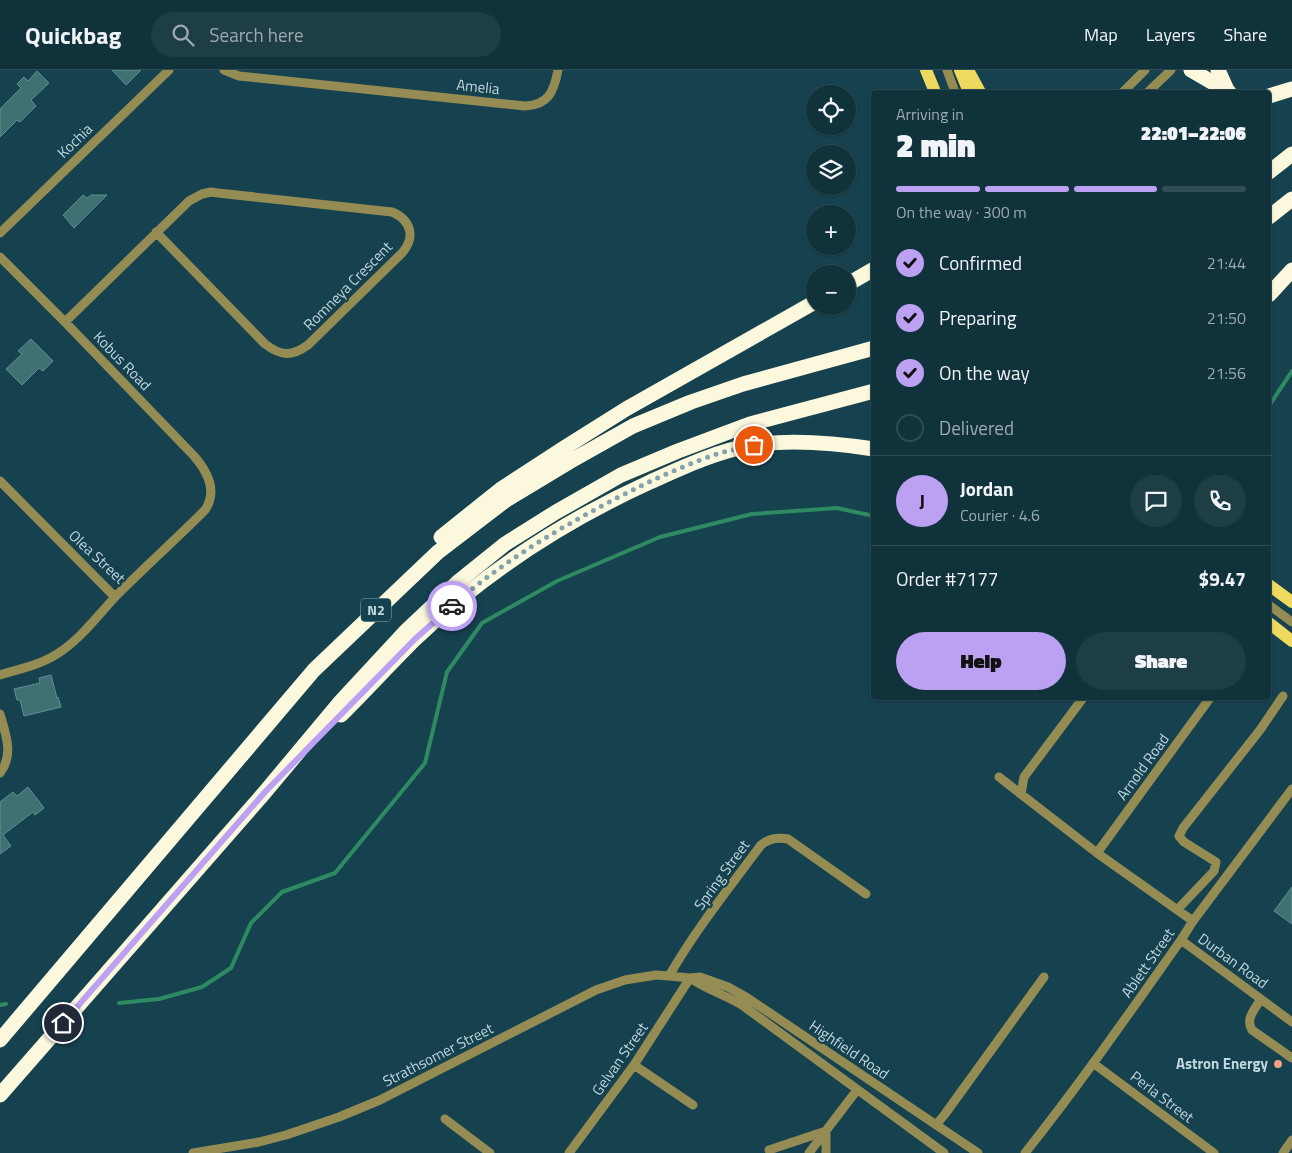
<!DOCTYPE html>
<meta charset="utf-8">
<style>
body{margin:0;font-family:"Titillium Web",sans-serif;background:#1e3e46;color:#f1f3f6;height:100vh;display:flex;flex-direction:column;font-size:19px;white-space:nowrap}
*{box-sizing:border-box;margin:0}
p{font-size:16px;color:#9caaaf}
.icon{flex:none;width:28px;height:28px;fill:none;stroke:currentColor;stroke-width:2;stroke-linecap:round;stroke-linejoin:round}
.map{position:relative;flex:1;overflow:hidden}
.sheet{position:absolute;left:871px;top:20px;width:400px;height:610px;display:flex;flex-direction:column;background:#10323b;border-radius:5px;box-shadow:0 1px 4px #0004,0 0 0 1px #304d55}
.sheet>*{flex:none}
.fabs{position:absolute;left:806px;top:15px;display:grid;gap:10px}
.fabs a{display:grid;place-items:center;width:50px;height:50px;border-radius:50%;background:#10323b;box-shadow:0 1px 4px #0004,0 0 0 1px #304d55;font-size:25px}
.pin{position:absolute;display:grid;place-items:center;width:42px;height:42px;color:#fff;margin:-21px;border:2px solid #fff;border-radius:50%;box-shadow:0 1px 5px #0007}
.courier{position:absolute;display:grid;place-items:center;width:50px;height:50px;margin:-25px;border:4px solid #bca0f2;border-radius:50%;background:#fff;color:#222;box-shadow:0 1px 6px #0007}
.head em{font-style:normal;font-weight:800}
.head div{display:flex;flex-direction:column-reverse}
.head{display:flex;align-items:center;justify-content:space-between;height:85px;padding:0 25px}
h1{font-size:32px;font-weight:800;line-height:38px}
.bar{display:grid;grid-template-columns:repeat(4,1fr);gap:8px 5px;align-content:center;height:60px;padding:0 25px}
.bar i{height:6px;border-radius:4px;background:#304d55}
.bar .active{background:#bca0f2}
.bar p{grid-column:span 4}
.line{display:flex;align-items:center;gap:12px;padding:0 25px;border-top:1px solid #304d55}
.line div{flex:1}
.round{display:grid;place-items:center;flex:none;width:52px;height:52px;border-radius:26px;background:#1e3e46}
ol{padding:0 25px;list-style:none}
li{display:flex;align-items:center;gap:15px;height:55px}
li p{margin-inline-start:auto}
li .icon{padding:5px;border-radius:50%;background:#bca0f2;color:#111;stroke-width:4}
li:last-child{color:#9caaaf}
li i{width:28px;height:28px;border:2px solid #304d55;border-radius:50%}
.button{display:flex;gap:10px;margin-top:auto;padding:10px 25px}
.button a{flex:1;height:58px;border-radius:30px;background:#bca0f2;color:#111;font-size:20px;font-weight:800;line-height:58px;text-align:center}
.button a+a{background:#1e3e46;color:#f1f3f6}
header{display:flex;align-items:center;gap:30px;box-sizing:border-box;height:70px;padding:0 25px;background:#10323b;border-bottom:1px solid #304d55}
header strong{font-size:24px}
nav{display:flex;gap:28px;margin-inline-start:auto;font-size:18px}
.search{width:350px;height:45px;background:#1e3e46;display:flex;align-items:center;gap:12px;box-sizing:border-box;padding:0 18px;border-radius:28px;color:#9caaaf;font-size:19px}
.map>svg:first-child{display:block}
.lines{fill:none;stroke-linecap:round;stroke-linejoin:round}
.stream{stroke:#2e8a60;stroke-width:4}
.building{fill:#407072;stroke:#5f8f92}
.minor{stroke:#958c54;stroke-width:9}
.major{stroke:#efda5f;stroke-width:12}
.highway{stroke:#fcf8de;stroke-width:15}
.done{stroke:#84a3ac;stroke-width:5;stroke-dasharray:0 9}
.route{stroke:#bca0f2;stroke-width:6}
.poi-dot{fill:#f39f83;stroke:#16424f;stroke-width:2}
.labels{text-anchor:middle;stroke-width:4.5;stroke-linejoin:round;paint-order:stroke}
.shield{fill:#16424f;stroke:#8daab3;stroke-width:1}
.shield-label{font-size:14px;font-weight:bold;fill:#c0d7de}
.street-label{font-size:15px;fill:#c0d7de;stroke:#16424f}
.poi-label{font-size:15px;font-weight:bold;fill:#c0d7de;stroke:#16424f;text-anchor:end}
</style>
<header>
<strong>Quickbag</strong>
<div class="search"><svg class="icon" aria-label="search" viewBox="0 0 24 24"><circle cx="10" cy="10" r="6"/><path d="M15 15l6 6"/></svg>Search here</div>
<nav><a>Map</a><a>Layers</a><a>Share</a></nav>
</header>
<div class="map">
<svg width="1292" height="1083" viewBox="0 0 1292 1083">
<rect width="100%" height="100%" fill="#16424f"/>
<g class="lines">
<path class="stream" d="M 1269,336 L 1292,301
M 119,933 L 159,929 L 202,917 L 231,898 L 251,853 L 282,822 L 335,803 L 425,693 L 447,602 L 482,553 L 557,511 L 660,467 L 752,444 L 837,438 L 874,446
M 0,935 L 6,934"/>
</g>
<path class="building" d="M 112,0 L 141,0 L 126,15 Z
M 37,1 L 49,13 L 31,30 L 36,36 L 20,52 L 17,50 L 0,67 L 0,39 L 21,18 L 17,14 L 24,7 L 28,11 Z
M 83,125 L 87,128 L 91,125 L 107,125 L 74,158 L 63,145 Z
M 31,269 L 53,291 L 43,301 L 39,298 L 22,315 L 6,299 L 22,284 L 18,281 Z
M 51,605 L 57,628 L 58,627 L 61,637 L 24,646 L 20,630 L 17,630 L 14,619 L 40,613 L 39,608 Z
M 28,717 L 44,738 L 35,745 L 33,742 L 3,765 L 11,776 L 0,784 L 0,732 L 13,722 L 17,726 Z
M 1292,817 L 1292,854 L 1274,841 Z"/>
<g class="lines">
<path class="minor" d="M 224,0 L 239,6 L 525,36 C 549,35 554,21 558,0
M 947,0 L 955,22
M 1123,22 L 1145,0
M 1148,22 L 1171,0
M 0,163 L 169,0
M 0,187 L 65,252 L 194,386 C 207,401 218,421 205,440 C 176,469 146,496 117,525 C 98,545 81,569 57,584 C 40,595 19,599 0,605
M 65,252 L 189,131 L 202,124 L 211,122 L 218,123 L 392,142 C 411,150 416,167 402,183 L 308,275 C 291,287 281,286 265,274 L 156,162
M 0,411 L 115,527
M 1269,535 L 1292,552
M 0,644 C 6,665 14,685 0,703
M 999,707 L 1097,783 L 1193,851
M 1021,724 L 1024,707 L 1083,628
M 1097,783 L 1210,628
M 1177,840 L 1214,801 L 1216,792 L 1184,772 L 1179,766 L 1183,758 L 1260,660 L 1283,626
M 1181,870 L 1292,952
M 669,906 C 696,859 729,818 761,775 C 769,768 778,767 788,769 L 866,824
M 690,908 C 706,919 725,925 742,935 L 944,1083
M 1261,929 C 1255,939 1245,949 1252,960 L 1292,988
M 1093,993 L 1214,1083
M 634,995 L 693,1035
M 445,1049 L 490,1083
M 936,1055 L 945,1044 L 1044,907
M 769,1080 L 826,1061 L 826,1083
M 193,1083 L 259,1072 L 286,1065 L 339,1047 L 380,1030 L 596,920 L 625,910 L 656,905 L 669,906 L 690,908 L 700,907 L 728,917 L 746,927 L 978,1083
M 569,1083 L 634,995 L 690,908
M 809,1083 L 857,1020
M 1025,1083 C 1080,1014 1130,942 1181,870 L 1193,851 L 1292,719
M 1283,1083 L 1292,1070"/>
<path class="major" d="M 926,0 L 935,22
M 960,0 L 969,22
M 968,0 L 980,22
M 1269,515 L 1292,532
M 1269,553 L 1292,571"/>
<path class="highway" d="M 1191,0 L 1229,22
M 1218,0 L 1228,22
M 1269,26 L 1292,19
M 1269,102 L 1292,84
M 1269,147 L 1292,129
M 848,214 L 874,199
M 1269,225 L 1292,200
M 441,467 L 501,419 L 564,378 L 626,339 L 815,232
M 341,645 C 366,620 390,594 415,569 C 483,504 564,451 650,412 C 683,397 717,381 753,375 C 792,369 835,373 874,379
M 0,970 L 314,600 L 438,482 L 506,430 L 569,392 L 633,356 L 691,332 L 743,314 L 874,278
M 0,1025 L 265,722 L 341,631 L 405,562 L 459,511 L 505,474 L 556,442 L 621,405 L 678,381 L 750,354 L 874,321"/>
</g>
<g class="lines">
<path class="done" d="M 452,536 C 496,497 546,466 598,438 C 637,417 678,397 720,383 C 731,380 742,378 754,375"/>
<path class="route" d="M 63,953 L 265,722 L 415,569 L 452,536"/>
</g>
<circle class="poi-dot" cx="1278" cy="994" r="5"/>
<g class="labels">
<rect class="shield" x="361" y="528.5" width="30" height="23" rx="4"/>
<g class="shield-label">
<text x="376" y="545">N2</text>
</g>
<g class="street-label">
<text transform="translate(478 17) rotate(6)" y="5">Amelia</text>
<text transform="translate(75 71) rotate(-44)" y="5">Kochia</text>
<text transform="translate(348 216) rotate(-45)" y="5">Romneya Crescent</text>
<text transform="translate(122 291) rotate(46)" y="5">Kobus Road</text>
<text transform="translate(97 487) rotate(43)" y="5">Olea Street</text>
<text transform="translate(1143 697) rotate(-54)" y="5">Arnold Road</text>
<text transform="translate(722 805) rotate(-54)" y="5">Spring Street</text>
<text transform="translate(1233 891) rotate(36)" y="5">Durban Road</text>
<text transform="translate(1148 893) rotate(-55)" y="5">Ablett Street</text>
<text transform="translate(849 980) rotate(34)" y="5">Highfield Road</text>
<text transform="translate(438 985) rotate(-27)" y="5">Strathsomer Street</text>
<text transform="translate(620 989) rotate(-55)" y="5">Gelvan Street</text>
<text transform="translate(1162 1027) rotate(37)" y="5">Perla Street</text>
</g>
<g class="poi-label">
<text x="1268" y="999">Astron Energy</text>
</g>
</g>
</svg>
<div class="fabs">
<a><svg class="icon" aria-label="locate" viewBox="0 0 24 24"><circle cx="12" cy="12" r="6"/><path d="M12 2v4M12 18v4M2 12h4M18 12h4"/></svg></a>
<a><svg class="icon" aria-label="layers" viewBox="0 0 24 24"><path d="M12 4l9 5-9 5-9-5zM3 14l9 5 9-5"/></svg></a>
<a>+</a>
<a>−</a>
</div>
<div class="pin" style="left:754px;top:375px;background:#ea580c"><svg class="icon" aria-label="bag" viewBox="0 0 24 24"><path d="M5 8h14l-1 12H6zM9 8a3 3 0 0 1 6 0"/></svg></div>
<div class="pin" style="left:63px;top:953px;background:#1f2937"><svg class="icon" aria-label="home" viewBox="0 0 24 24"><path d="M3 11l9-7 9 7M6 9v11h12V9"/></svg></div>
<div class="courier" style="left:452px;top:536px"><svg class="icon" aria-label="car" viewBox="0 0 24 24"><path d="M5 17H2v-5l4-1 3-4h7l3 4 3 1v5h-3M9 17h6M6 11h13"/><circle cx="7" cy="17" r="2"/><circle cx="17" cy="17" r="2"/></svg></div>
<section class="sheet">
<div class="head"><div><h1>2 min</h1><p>Arriving in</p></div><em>22:01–22:06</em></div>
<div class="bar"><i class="active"></i><i class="active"></i><i class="active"></i><i></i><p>On the way · 300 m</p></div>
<ol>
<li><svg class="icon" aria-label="check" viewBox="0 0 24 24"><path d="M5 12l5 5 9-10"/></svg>Confirmed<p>21:44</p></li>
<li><svg class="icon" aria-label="check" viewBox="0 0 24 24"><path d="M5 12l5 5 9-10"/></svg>Preparing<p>21:50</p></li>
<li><svg class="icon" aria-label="check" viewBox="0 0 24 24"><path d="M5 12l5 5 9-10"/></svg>On the way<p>21:56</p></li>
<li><i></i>Delivered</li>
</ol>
<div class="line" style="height:90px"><b class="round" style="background:#bca0f2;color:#111">J</b><div><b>Jordan</b><p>Courier · 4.6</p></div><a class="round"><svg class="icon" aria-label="chat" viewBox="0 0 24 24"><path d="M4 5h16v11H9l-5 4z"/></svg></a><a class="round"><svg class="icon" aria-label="phone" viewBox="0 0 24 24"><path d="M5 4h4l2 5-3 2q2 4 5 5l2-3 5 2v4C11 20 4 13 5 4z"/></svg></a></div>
<div class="line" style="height:65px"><div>Order #7177</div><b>$9.47</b></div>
<div class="button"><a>Help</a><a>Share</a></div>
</section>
</div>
